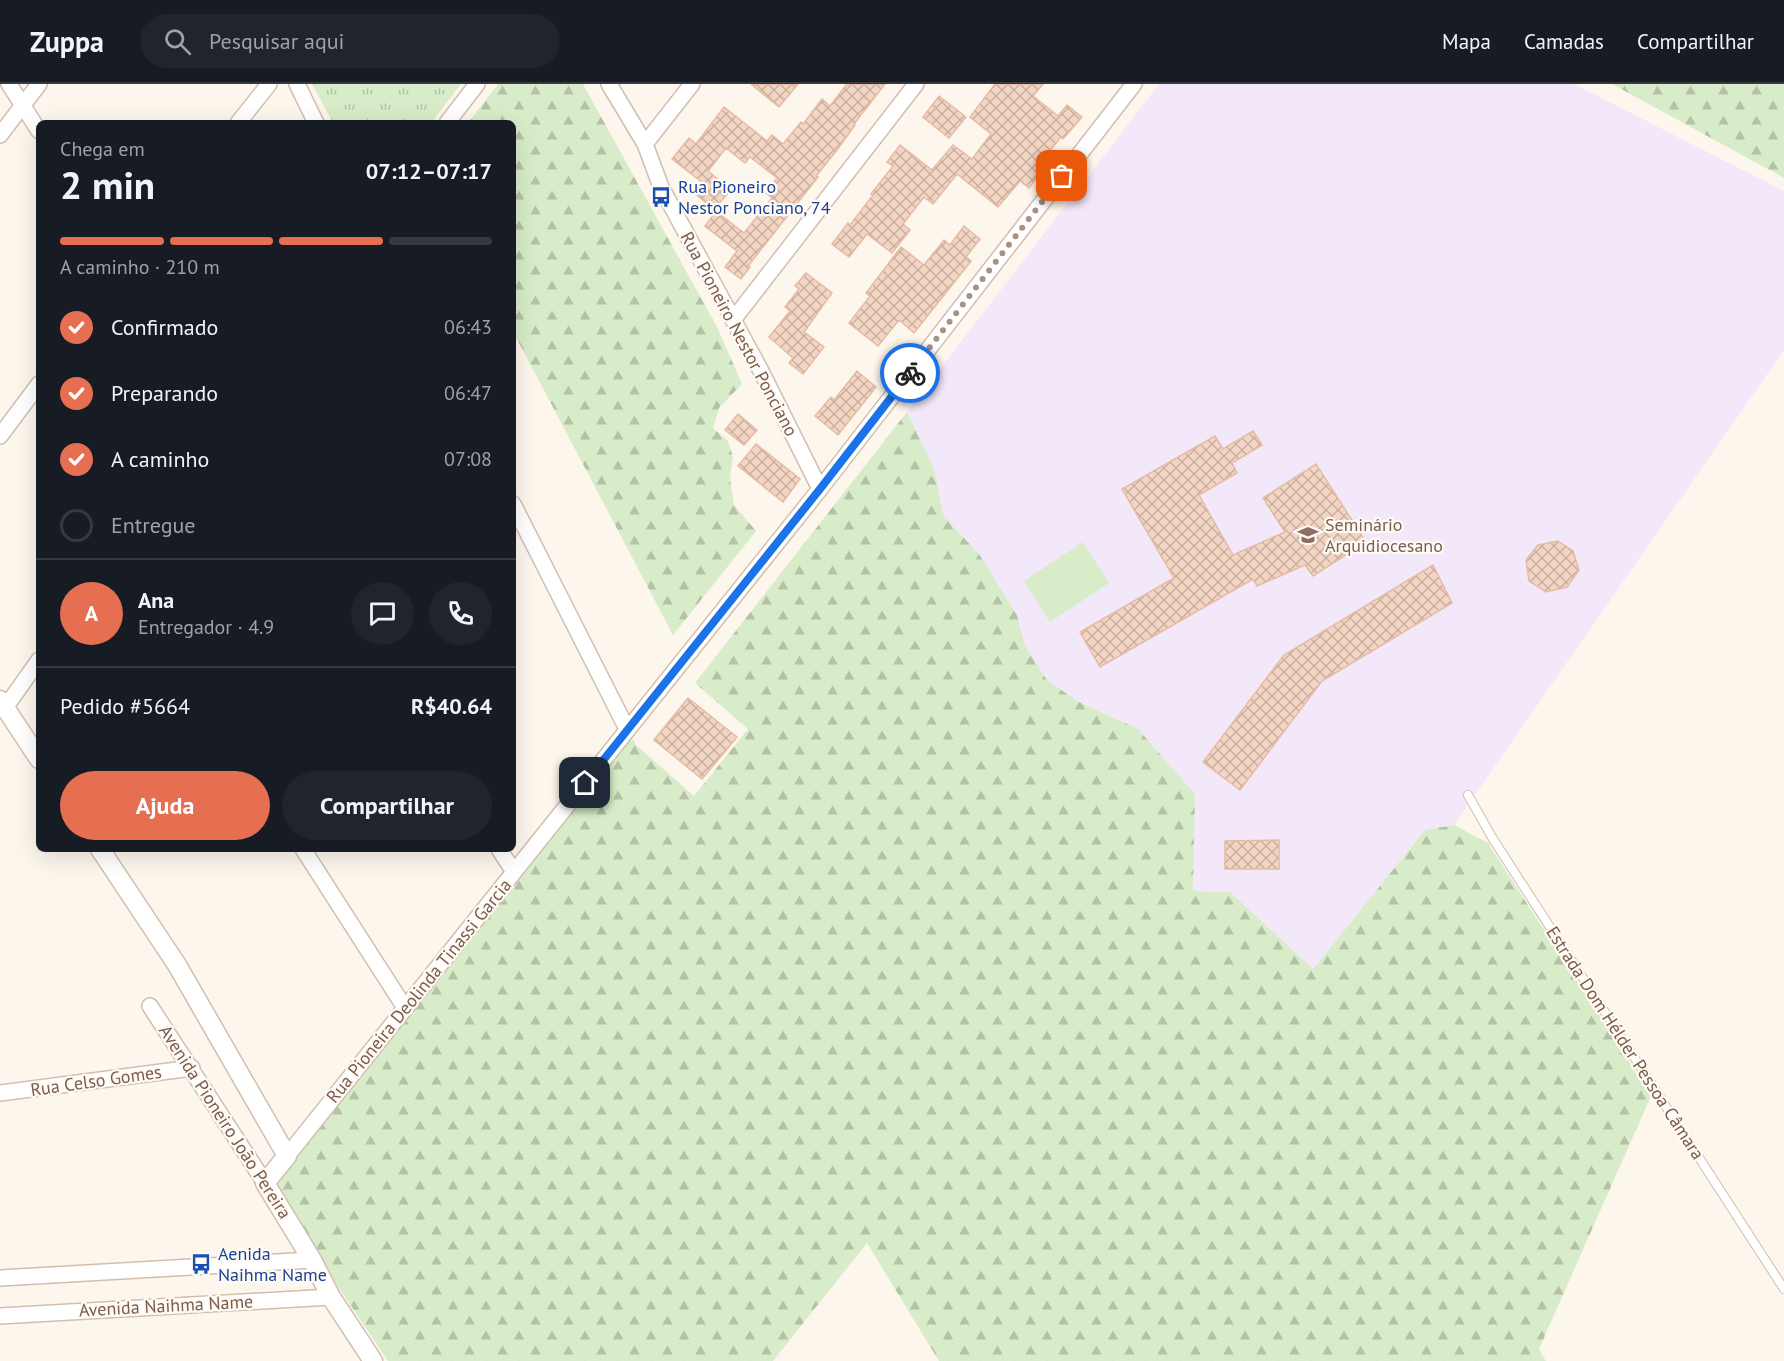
<!DOCTYPE html>
<html lang="pt">
<meta charset="utf-8">
<style>
body{margin:0;font-family:"PT Sans",sans-serif;background:#20242c;color:#f1f3f6;height:100vh;display:flex;flex-direction:column;font-size:22px;white-space:nowrap}
*{box-sizing:border-box;margin:0}
p{font-size:20px;color:#9ea1a6}
.icon{flex:none;width:33px;height:33px;fill:none;stroke:currentColor;stroke-width:2;stroke-linecap:round;stroke-linejoin:round}
.map{position:relative;flex:1;overflow:hidden}
.side{position:absolute;left:36px;top:36px;width:480px;height:732px;display:flex;flex-direction:column;background:#171b24;border-radius:9px;box-shadow:0 6px 24px #0002}
.side>*{flex:none}
.pin{position:absolute;display:grid;place-items:center;width:51px;height:51px;color:#fff;margin:-26px;border-radius:12px;box-shadow:0 3px 9px #0006}
.courier{position:absolute;display:grid;place-items:center;width:60px;height:60px;margin:-30px;border:4px solid #1a73e8;border-radius:50%;background:#fff;color:#222;box-shadow:0 2px 8px #0007}
.head em{font-style:normal;font-weight:700}
.head div{display:flex;flex-direction:column-reverse}
.head{display:flex;align-items:center;justify-content:space-between;height:102px;padding:0 24px}
h1{font-size:39px;font-weight:700;line-height:45px}
.bar{display:grid;grid-template-columns:repeat(4,1fr);gap:9px 6px;align-content:center;height:72px;padding:0 24px}
.bar i{height:8px;border-radius:4px;background:#363941}
.bar .active{background:#e76f51}
.bar p{grid-column:span 4}
.line{display:flex;align-items:center;gap:15px;padding:0 24px;border-top:2px solid #363941}
.line div{flex:1}
.round{display:grid;place-items:center;flex:none;width:63px;height:63px;border-radius:32px;background:#20242c}
ol{padding:0 24px;list-style:none}
li{display:flex;align-items:center;gap:18px;height:66px}
li p{margin-inline-start:auto}
li .icon{padding:6px;border-radius:50%;background:#e76f51;color:#fff;stroke-width:4}
li:last-child{color:#9ea1a6}
li i{width:33px;height:33px;border:3px solid #363941;border-radius:50%}
.primary-button{display:flex;gap:12px;margin-top:auto;padding:12px 24px}
.primary-button a{flex:1;height:69px;border-radius:36px;background:#e76f51;color:#fff;font-size:24px;font-weight:700;line-height:69px;text-align:center}
.primary-button a+a{background:#20242c;color:#f1f3f6}
header{display:flex;align-items:center;gap:36px;box-sizing:border-box;height:84px;padding:0 30px;background:#171b24;border-bottom:2px solid #363941}
header strong{font-size:28px}
nav{display:flex;gap:33px;margin-inline-start:auto;font-size:21px}
.search{width:420px;height:54px;background:#20242c;display:flex;align-items:center;gap:15px;box-sizing:border-box;padding:0 21px;border-radius:33px;color:#9ea1a6;font-size:22px}
.map>svg:first-child{display:block}
.education{fill:#f3e8fa}
.grass{fill:url(#grass-tufts)}
.forest{fill:url(#forest-firs)}
.pitch{fill:#d8ecc9}
.building{fill:url(#building-cross-hatch);stroke:#e6bba3;stroke-width:1.5}
.lines{fill:none;stroke-linecap:round;stroke-linejoin:round}
.service-casing{stroke:#d1beb0;stroke-width:10}
.minor-casing{stroke:#d1beb0;stroke-width:18}
.tertiary-casing{stroke:#d1beb0;stroke-width:21}
.service{stroke:#fff;stroke-width:8}
.minor{stroke:#fff;stroke-width:15}
.tertiary{stroke:#fff;stroke-width:18}
.done{stroke:#a89285;stroke-width:6;stroke-dasharray:0 10.8}
.route{stroke:#1a73e8;stroke-width:8}
.labels{text-anchor:middle;stroke-width:4.5;stroke-linejoin:round;paint-order:stroke}
.transit-label{font-size:18px;fill:#164399;stroke:#fffaf3;text-anchor:start}
.street-label{font-size:18px;fill:#7a5c4d;stroke:#fffaf3}
.education-label{font-size:18px;fill:#785e54;stroke:#fffaf3;text-anchor:start}
</style>
<header>
<strong>Zuppa</strong>
<div class="search"><svg class="icon" aria-label="search" viewBox="0 0 24 24"><circle cx="10" cy="10" r="6"/><path d="M15 15l6 6"/></svg>Pesquisar aqui</div>
<nav><a>Mapa</a><a>Camadas</a><a>Compartilhar</a></nav>
</header>
<div class="map">
<svg width="1784" height="1277" viewBox="0 0 1784 1277">
<defs>
<pattern id="grass-tufts" width="24" height="20" patternUnits="userSpaceOnUse" patternTransform="scale(1.5)"><rect width="24" height="20" fill="#d8ecc9"/><path d="M3 7l-1-3M5 7V3M7 7l1-3M15 17l-1-3M17 17v-4M19 17l1-3" fill="none" stroke="#b4c2a5"/></pattern>
<pattern id="forest-firs" width="22" height="20" patternUnits="userSpaceOnUse" patternTransform="scale(1.5)"><rect width="22" height="20" fill="#d8ecc9"/><path d="M5 1l3.5 6h-7zM16 11l3.5 6h-7z" fill="#b4c2a5"/></pattern>
<pattern id="building-cross-hatch" width="8" height="8" patternUnits="userSpaceOnUse" patternTransform="scale(1.5)"><rect width="8" height="8" fill="#f3d5c3"/><path d="M0 0l8 8M0 8l8-8" fill="none" stroke="#cab0a1"/></pattern>
</defs>
<rect width="100%" height="100%" fill="#fdf6ec"/>
<path class="education" d="M 1159,0 L 1574,0 L 1784,107 L 1784,266 L 1454,741 L 1425,746 L 1313,885 L 1230,808 L 1193,807 L 1195,710 L 1138,645 L 1077,617 L 1047,596 L 1025,562 L 1017,531 L 979,470 L 944,433 L 934,385 L 907,328 Z"/>
<path class="grass" d="M 312,0 L 461,0 L 431,39 L 333,39 Z"/>
<path class="forest" d="M 498,0 L 583,0 L 718,245 L 742,300 L 719,324 L 713,344 L 728,357 L 733,373 L 730,394 L 734,421 L 756,447 L 673,551 L 517,255 L 513,256 L 513,39 L 468,39 Z
M 1612,0 L 1784,0 L 1784,94 Z
M 907,328 L 934,385 L 944,433 L 979,470 L 1017,531 L 1025,562 L 1047,596 L 1077,617 L 1138,645 L 1195,710 L 1193,807 L 1230,808 L 1313,885 L 1425,746 L 1454,741 L 1488,759 L 1651,1012 L 1539,1265 L 1546,1277 L 939,1277 L 867,1159 L 773,1277 L 388,1277 L 266,1095 L 627,645 L 636,661 L 694,712 L 748,645 L 695,599 Z"/>
<path class="pitch" d="M 1083,458 L 1109,499 L 1050,538 L 1024,497 Z"/>
<path class="building" d="M 751,0 L 798,0 L 779,23 Z
M 847,0 L 885,0 L 854,40 L 855,41 L 837,66 L 816,92 L 818,93 L 748,182 L 750,183 L 741,195 L 725,183 L 737,167 L 705,142 L 716,127 L 744,149 L 772,114 L 766,109 L 777,94 L 750,73 L 745,79 L 726,64 L 708,87 L 731,106 L 714,125 L 694,109 L 703,99 L 672,75 L 689,54 L 696,60 L 724,23 L 767,57 L 772,51 L 783,60 L 801,38 L 803,40 L 822,15 L 830,22 Z
M 995,0 L 1043,0 L 1033,12 L 1058,32 L 1067,21 L 1082,33 L 1063,55 L 1061,53 L 1036,84 L 1041,88 L 1029,104 L 1020,97 L 998,123 L 957,90 L 933,120 L 924,113 L 903,140 L 910,146 L 892,169 L 867,150 L 849,173 L 832,160 L 848,139 L 850,141 L 873,111 L 871,110 L 893,82 L 887,78 L 900,61 L 932,86 L 953,61 L 972,75 L 991,50 L 970,33 Z
M 939,12 L 966,33 L 949,54 L 923,33 Z
M 964,142 L 980,155 L 966,173 L 971,177 L 914,249 L 899,236 L 878,262 L 849,239 L 870,212 L 866,209 L 901,163 L 924,181 L 944,156 L 950,161 Z
M 806,189 L 832,209 L 804,248 L 824,263 L 803,290 L 789,279 L 793,274 L 769,253 L 790,227 L 785,223 L 799,205 L 795,202 Z
M 857,287 L 876,303 L 838,351 L 815,332 L 831,313 L 834,316 Z
M 738,330 L 757,346 L 744,361 L 725,346 Z
M 1253,347 L 1262,361 L 1232,379 L 1237,389 L 1199,411 L 1233,471 L 1285,448 L 1263,414 L 1316,380 L 1366,458 L 1313,492 L 1305,481 L 1257,502 L 1253,495 L 1100,583 L 1080,548 L 1174,494 L 1122,405 L 1215,352 L 1223,365 Z
M 756,360 L 800,395 L 783,418 L 738,382 Z
M 1558,457 L 1573,467 L 1579,486 L 1567,503 L 1546,508 L 1529,497 L 1526,476 L 1538,461 Z
M 1433,481 L 1452,519 L 1322,597 L 1240,706 L 1203,678 L 1284,571 Z
M 688,614 L 737,653 L 702,695 L 654,656 Z
M 1279,756 L 1279,785 L 1225,785 L 1225,757 Z"/>
<g class="lines">
<g class="service-casing">
<path id="service" d="M 1468,711 L 1493,755 L 1784,1205"/>
</g>
<g class="minor-casing">
<path id="minor" d="M 9,0 L 39,47
M 297,0 L 316,39
M 609,0 L 645,60 L 661,103 L 761,287 L 820,405
M 238,39 L 269,0
M 447,39 L 477,0
M 0,51 L 39,0
M 645,60 L 692,0
M 733,236 L 916,0
M 0,352 L 39,300
M 513,420 L 627,645
M 5,624 L 39,576
M 303,765 L 405,924
M 499,765 L 514,788
M 150,922 L 265,1099
M 0,1009 L 192,984
M 287,1072 L 820,405 L 1134,0
M 0,1194 L 312,1176
M 0,1232 L 331,1213"/>
</g>
<g class="tertiary-casing">
<path id="tertiary" d="M 0,616 L 39,675
M 100,765 L 177,881 L 287,1072 L 265,1099 L 312,1176 L 331,1213 L 373,1277"/>
</g>
<use href="#service" class="service"/>
<use href="#minor" class="minor"/>
<use href="#tertiary" class="tertiary"/>
</g>
<g class="lines">
<path class="done" d="M 910,289 L 1062,92"/>
<path class="route" d="M 585,699 L 820,405 L 910,289"/>
</g>
<defs>
<g id="bus-bare" transform="scale(1.62)"><path d="M-5-6H5V4H4V6H2V4H-2V6H-4V4H-5ZM-3.5-4V0h7V-4ZM-3.5 1.2v1.5H-2V1.2ZM2 1.2v1.5H3.5V1.2Z" fill="#1a4fb4" stroke="#fffaf3" stroke-width="2.5" paint-order="stroke"/></g>
<g id="university-bare" transform="scale(1.62)"><path d="M0-5L7-2L0 1L-7-2ZM-4 1L0 2.5L4 1V4Q0 6-4 4Z" fill="#8d6e63" stroke="#fffaf3" stroke-width="2.5" paint-order="stroke"/></g>
</defs>
<g fill-rule="evenodd">
<use href="#bus-bare" x="661" y="113"/>
<use href="#university-bare" x="1308" y="451"/>
<use href="#bus-bare" x="201" y="1180"/>
</g>
<g class="labels">
<g class="transit-label">
<text x="678" y="109">Rua Pioneiro<tspan x="678" dy="21">Nestor Ponciano, 74</tspan></text>
<text x="218" y="1176">Aenida<tspan x="218" dy="21">Naihma Name</tspan></text>
</g>
<g class="street-label">
<text transform="translate(739 250) rotate(62)" y="6">Rua Pioneiro Nestor Ponciano</text>
<text transform="translate(419 907) rotate(-51)" y="6">Rua Pioneira Deolinda Tinassi Garcia</text>
<text transform="translate(1625 959) rotate(57)" y="6">Estrada Dom Hélder Pessoa Câmara</text>
<text transform="translate(96 997) rotate(-8)" y="6">Rua Celso Gomes</text>
<text transform="translate(225 1038) rotate(57)" y="6">Avenida Pioneiro João Pereira</text>
<text transform="translate(166 1222) rotate(-3)" y="6">Avenida Naihma Name</text>
</g>
<g class="education-label">
<text x="1325" y="447">Seminário<tspan x="1325" dy="21">Arquidiocesano</tspan></text>
</g>
</g>
</svg>
<div class="pin" style="left:1062px;top:92px;background:#ea580c"><svg class="icon" aria-label="bag" viewBox="0 0 24 24"><path d="M5 8h14l-1 12H6zM9 8a3 3 0 0 1 6 0"/></svg></div>
<div class="pin" style="left:585px;top:699px;background:#1f2937"><svg class="icon" aria-label="home" viewBox="0 0 24 24"><path d="M3 11l9-7 9 7M6 9v11h12V9"/></svg></div>
<div class="courier" style="left:910px;top:289px"><svg class="icon" aria-label="bike" viewBox="0 0 24 24"><circle cx="6" cy="16" r="4"/><circle cx="18" cy="16" r="4"/><path d="M6 16l4-8h5l3 8M10 8l3 8H6M13 5h3"/></svg></div>
<section class="side">
<div class="head"><div><h1>2 min</h1><p>Chega em</p></div><em>07:12–07:17</em></div>
<div class="bar"><i class="active"></i><i class="active"></i><i class="active"></i><i></i><p>A caminho · 210 m</p></div>
<ol>
<li><svg class="icon" aria-label="check" viewBox="0 0 24 24"><path d="M5 12l5 5 9-10"/></svg>Confirmado<p>06:43</p></li>
<li><svg class="icon" aria-label="check" viewBox="0 0 24 24"><path d="M5 12l5 5 9-10"/></svg>Preparando<p>06:47</p></li>
<li><svg class="icon" aria-label="check" viewBox="0 0 24 24"><path d="M5 12l5 5 9-10"/></svg>A caminho<p>07:08</p></li>
<li><i></i>Entregue</li>
</ol>
<div class="line" style="height:108px"><b class="round" style="background:#e76f51;color:#fff">A</b><div><b>Ana</b><p>Entregador · 4.9</p></div><a class="round"><svg class="icon" aria-label="chat" viewBox="0 0 24 24"><path d="M4 5h16v11H9l-5 4z"/></svg></a><a class="round"><svg class="icon" aria-label="phone" viewBox="0 0 24 24"><path d="M5 4h4l2 5-3 2q2 4 5 5l2-3 5 2v4C11 20 4 13 5 4z"/></svg></a></div>
<div class="line" style="height:78px"><div>Pedido #5664</div><b>R$40.64</b></div>
<div class="primary-button"><a>Ajuda</a><a>Compartilhar</a></div>
</section>
</div>
